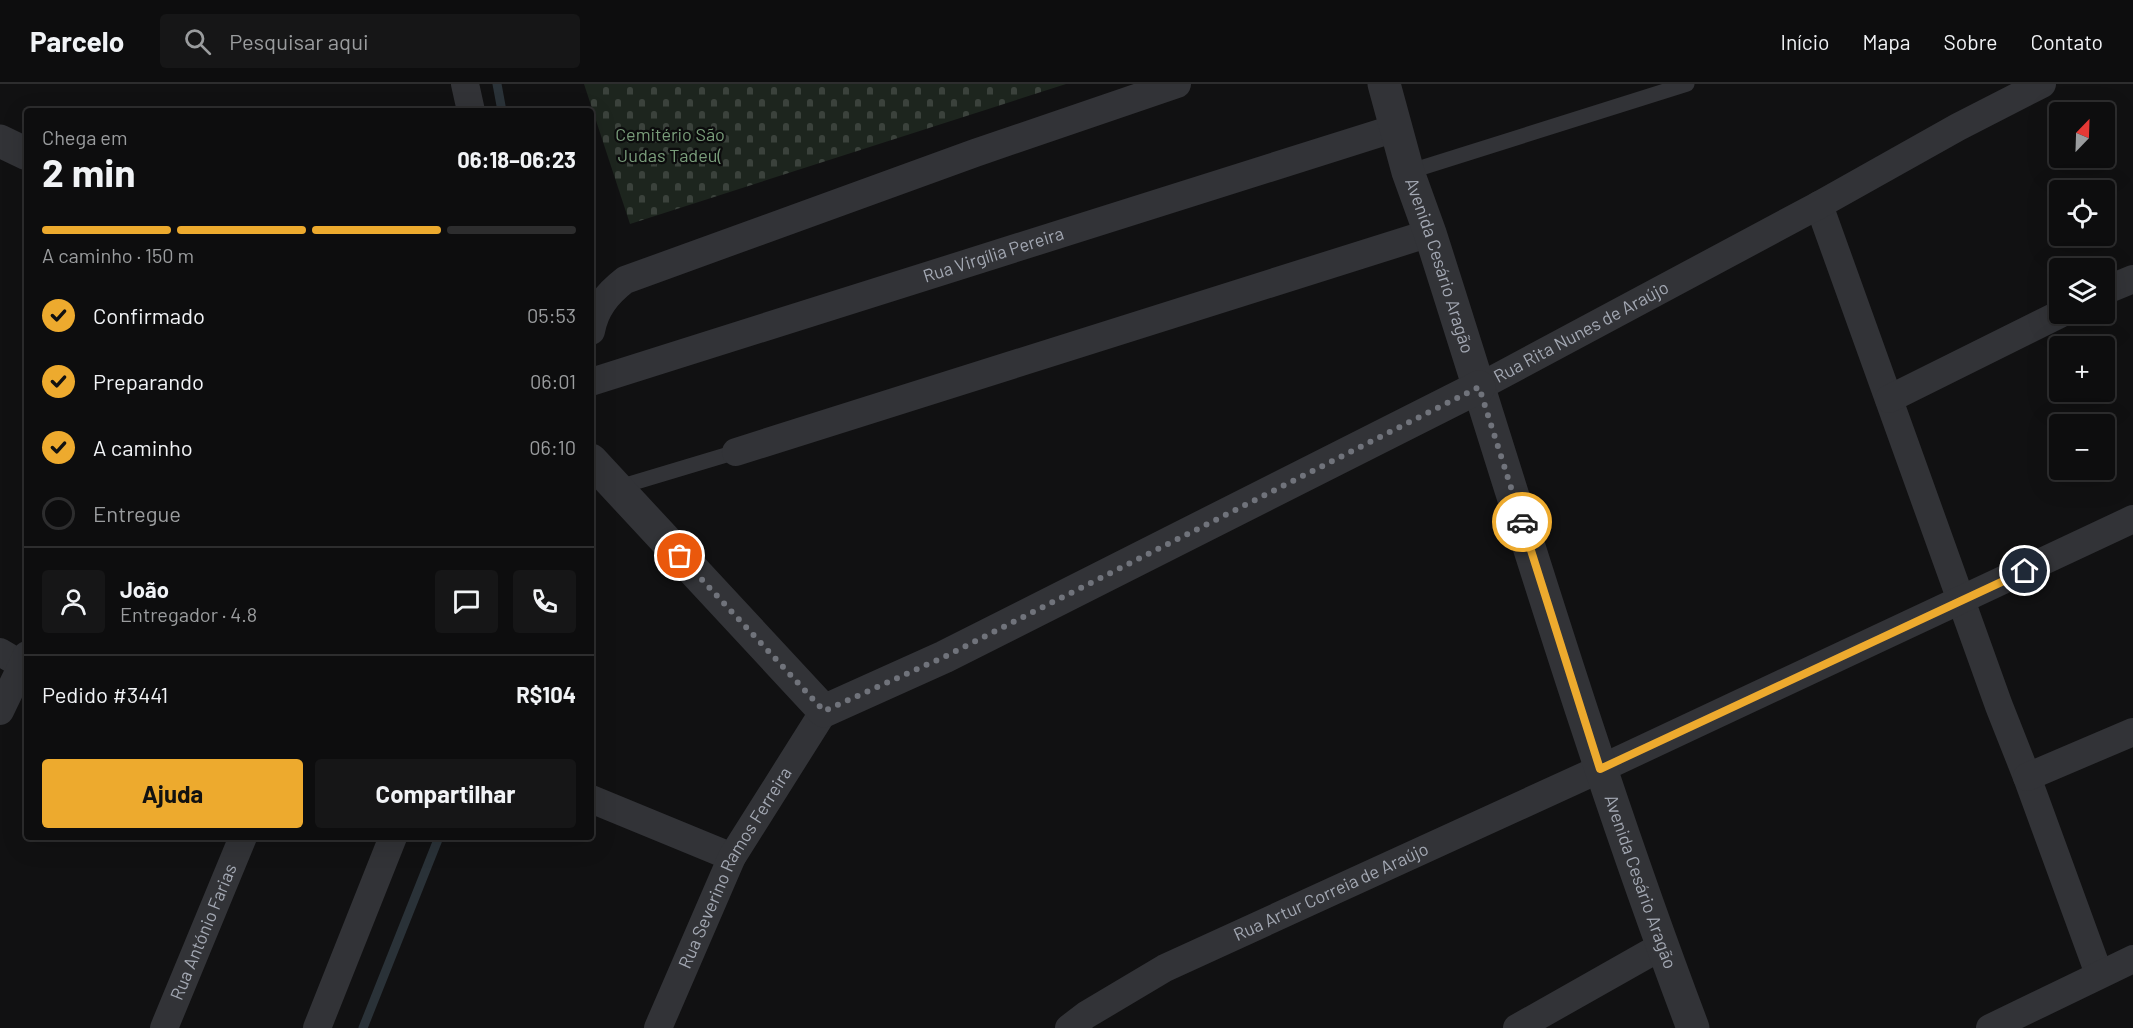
<!DOCTYPE html>
<html lang="pt">
<meta charset="utf-8">
<style>
body{margin:0;font-family:Barlow,sans-serif;background:#161617;color:#f1f3f6;height:100vh;display:flex;flex-direction:column;font-size:22px;white-space:nowrap}
*{box-sizing:border-box;margin:0}
p{font-size:20px;color:#9a9c9e}
.icon{flex:none;width:33px;height:33px;fill:none;stroke:currentColor;stroke-width:2;stroke-linecap:round;stroke-linejoin:round}
.map{position:relative;flex:1;overflow:hidden}
.details{position:absolute;left:24px;top:24px;width:570px;height:732px;display:flex;flex-direction:column;background:#0d0d0e;border-radius:6px;box-shadow:0 6px 24px #0002,0 0 0 2px #2d2d2e}
.details>*{flex:none}
.needle{width:39px;rotate:23deg}
.tools{position:absolute;left:2049px;top:18px;display:grid;gap:12px}
.tools a{display:grid;place-items:center;width:66px;height:66px;border-radius:6px;background:#0d0d0e;box-shadow:0 6px 24px #0002,0 0 0 2px #2d2d2e;font-size:30px}
.pin{position:absolute;display:grid;place-items:center;width:51px;height:51px;color:#fff;margin:-26px;border:3px solid #fff;border-radius:50%;box-shadow:0 2px 6px #0007}
.courier{position:absolute;display:grid;place-items:center;width:60px;height:60px;margin:-30px;border:4px solid #edaa2e;border-radius:50%;background:#fff;color:#222;box-shadow:0 2px 8px #0007}
.overview em{font-style:normal;font-weight:700}
.overview div{display:flex;flex-direction:column-reverse}
.overview{display:flex;align-items:center;justify-content:space-between;height:102px;padding:0 18px}
h1{font-size:39px;font-weight:700;line-height:45px}
.bar{display:grid;grid-template-columns:repeat(4,1fr);gap:9px 6px;align-content:center;height:72px;padding:0 18px}
.bar i{height:8px;border-radius:4px;background:#2d2d2e}
.bar .selected{background:#edaa2e}
.bar p{grid-column:span 4}
.line{display:flex;align-items:center;gap:15px;padding:0 18px;border-top:2px solid #2d2d2e}
.line div{flex:1}
.round{display:grid;place-items:center;flex:none;width:63px;height:63px;border-radius:6px;background:#161617}
ol{padding:0 18px;list-style:none}
li{display:flex;align-items:center;gap:18px;height:66px}
li p{margin-inline-start:auto}
li .icon{padding:6px;border-radius:50%;background:#edaa2e;color:#111;stroke-width:4}
li:last-child{color:#9a9c9e}
li i{width:33px;height:33px;border:3px solid #2d2d2e;border-radius:50%}
.primary-button{display:flex;gap:12px;margin-top:auto;padding:12px 18px}
.primary-button a{flex:1;height:69px;border-radius:6px;background:#edaa2e;color:#111;font-size:24px;font-weight:700;line-height:69px;text-align:center}
.primary-button a+a{background:#161617;color:#f1f3f6}
header{display:flex;align-items:center;gap:36px;box-sizing:border-box;height:84px;padding:0 30px;background:#0d0d0e;border-bottom:2px solid #2d2d2e}
header strong{font-size:28px}
nav{display:flex;gap:33px;margin-inline-start:auto;font-size:21px}
.search{width:420px;height:54px;background:#161617;display:flex;align-items:center;gap:15px;box-sizing:border-box;padding:0 21px;border-radius:6px;color:#9a9c9e;font-size:22px}
.map>svg:first-child{display:block}
.cemetery{fill:url(#cemetery-stones)}
.lines{fill:none;stroke-linecap:round;stroke-linejoin:round}
.stream{stroke:#2a3238;stroke-width:9}
.service{stroke:#323337;stroke-width:15}
.minor{stroke:#323337;stroke-width:28}
.tertiary{stroke:#323337;stroke-width:33}
.done{stroke:#70737b;stroke-width:6;stroke-dasharray:0 10.8}
.route{stroke:#edaa2e;stroke-width:8}
.labels{text-anchor:middle;stroke-width:4.5;stroke-linejoin:round;paint-order:stroke}
.park-label{font-size:18px;fill:#7a9e7b;stroke:#0c0c0d}
.street-label{font-size:18px;fill:#a3a8b3;stroke:#0c0c0d}
</style>
<header>
<strong>Parcelo</strong>
<div class="search"><svg class="icon" aria-label="search" viewBox="0 0 24 24"><circle cx="10" cy="10" r="6"/><path d="M15 15l6 6"/></svg>Pesquisar aqui</div>
<nav><a>Início</a><a>Mapa</a><a>Sobre</a><a>Contato</a></nav>
</header>
<div class="map">
<svg width="2133" height="944" viewBox="0 0 2133 944">
<defs>
<pattern id="cemetery-stones" width="16" height="16" patternUnits="userSpaceOnUse" patternTransform="scale(1.5)"><rect width="16" height="16" fill="#1d251e"/><path d="M2 7V4a2 2 0 0 1 4 0v3zM10 15v-3a2 2 0 0 1 4 0v3z" fill="#3b423c"/></pattern>
</defs>
<rect width="100%" height="100%" fill="#111112"/>
<path class="cemetery" d="M 584,0 L 1066,0 L 630,140 Z"/>
<g class="lines">
<path class="stream" d="M 497,0 L 502,27
M 363,944 L 439,753"/>
<path class="service" d="M 1408,88 L 1687,0
M 616,404 L 736,368"/>
<g class="minor">
<path d="M 465,0 L 471,27"/>
<path d="M 1819,121 L 1999,622 L 2027,693 L 2099,890"/>
<path d="M 2104,207 L 2133,195"/>
<path d="M 591,247 C 595,225 607,210 625,196 L 975,69 L 1177,0"/>
<path id="s1" d="M 591,298 L 1396,44"/>
<path id="s2" d="M 1479,303 L 1819,121 L 1958,43 L 2042,0"/>
<path d="M 1889,315 L 2060,230"/>
<path d="M 736,368 L 1430,149"/>
<path d="M 0,568 L 22,581"/>
<path d="M 0,627 L 27,571"/>
<path d="M 2027,693 L 2133,648"/>
<path d="M 591,715 L 732,773"/>
<path id="s3" d="M 164,944 L 243,753"/>
<path d="M 317,944 L 393,753"/>
<path id="s4" d="M 658,944 L 732,773 L 824,627"/>
<path id="s5" d="M 1069,944 L 1086,931 L 1165,884 L 1600,685 L 2133,435"/>
<path d="M 1517,944 L 1662,862"/>
<path d="M 1990,944 L 2133,875"/>
</g>
<g class="tertiary">
<path id="s6" d="M 1384,0 L 1408,88 L 1430,149 C 1515,415 1594,683 1693,944"/>
<path d="M 0,57 L 27,70"/>
<path d="M 591,376 L 824,627 L 944,573 L 1479,303"/>
</g>
</g>
<g class="lines">
<path class="done" d="M 680,472 L 824,627 L 944,573 L 1479,303 L 1522,438"/>
<path class="route" d="M 1522,438 L 1600,685 L 2025,487"/>
</g>
<g class="labels">
<g class="park-label">
<text x="670" y="57">Cemitério São<tspan x="670" dy="21">Judas Tadeu(</tspan></text>
</g>
<g class="street-label">
<text dy="6" stroke="none"><textPath href="#s1" startOffset="422">Rua Virgília Pereira</textPath></text>
<text dy="6" stroke="none"><textPath href="#s6" startOffset="190">Avenida Cesário Aragão</textPath></text>
<text dy="6" stroke="none"><textPath href="#s2" startOffset="116">Rua Rita Nunes de Araújo</textPath></text>
<text dy="6" stroke="none"><textPath href="#s4" startOffset="178">Rua Severino Ramos Ferreira</textPath></text>
<text dy="6" stroke="none"><textPath href="#s6" startOffset="838">Avenida Cesário Aragão</textPath></text>
<text dy="6" stroke="none"><textPath href="#s5" startOffset="296">Rua Artur Correia de Araújo</textPath></text>
<text dy="6" stroke="none"><textPath href="#s3" startOffset="104">Rua António Farias</textPath></text>
</g>
</g>
</svg>
<div class="tools">
<a><svg class="needle" viewBox="-14 -14 28 28"><path d="M0-13l5 13h-10z" fill="#e53935"/><path d="M0 13l5-13h-10z" fill="#9a9c9e"/></svg></a>
<a><svg class="icon" aria-label="locate" viewBox="0 0 24 24"><circle cx="12" cy="12" r="6"/><path d="M12 2v4M12 18v4M2 12h4M18 12h4"/></svg></a>
<a><svg class="icon" aria-label="layers" viewBox="0 0 24 24"><path d="M12 4l9 5-9 5-9-5zM3 14l9 5 9-5"/></svg></a>
<a>+</a>
<a>−</a>
</div>
<div class="pin" style="left:680px;top:472px;background:#ea580c"><svg class="icon" aria-label="bag" viewBox="0 0 24 24"><path d="M5 8h14l-1 12H6zM9 8a3 3 0 0 1 6 0"/></svg></div>
<div class="pin" style="left:2025px;top:487px;background:#1f2937"><svg class="icon" aria-label="home" viewBox="0 0 24 24"><path d="M3 11l9-7 9 7M6 9v11h12V9"/></svg></div>
<div class="courier" style="left:1522px;top:438px"><svg class="icon" aria-label="car" viewBox="0 0 24 24"><path d="M5 17H2v-5l4-1 3-4h7l3 4 3 1v5h-3M9 17h6M6 11h13"/><circle cx="7" cy="17" r="2"/><circle cx="17" cy="17" r="2"/></svg></div>
<section class="details">
<div class="overview"><div><h1>2 min</h1><p>Chega em</p></div><em>06:18–06:23</em></div>
<div class="bar"><i class="selected"></i><i class="selected"></i><i class="selected"></i><i></i><p>A caminho · 150 m</p></div>
<ol>
<li><svg class="icon" aria-label="check" viewBox="0 0 24 24"><path d="M5 12l5 5 9-10"/></svg>Confirmado<p>05:53</p></li>
<li><svg class="icon" aria-label="check" viewBox="0 0 24 24"><path d="M5 12l5 5 9-10"/></svg>Preparando<p>06:01</p></li>
<li><svg class="icon" aria-label="check" viewBox="0 0 24 24"><path d="M5 12l5 5 9-10"/></svg>A caminho<p>06:10</p></li>
<li><i></i>Entregue</li>
</ol>
<div class="line" style="height:108px"><a class="round"><svg class="icon" aria-label="person" viewBox="0 0 24 24"><circle cx="12" cy="8" r="4"/><path d="M4 21q1-7 8-7t8 7"/></svg></a><div><b>João</b><p>Entregador · 4.8</p></div><a class="round"><svg class="icon" aria-label="chat" viewBox="0 0 24 24"><path d="M4 5h16v11H9l-5 4z"/></svg></a><a class="round"><svg class="icon" aria-label="phone" viewBox="0 0 24 24"><path d="M5 4h4l2 5-3 2q2 4 5 5l2-3 5 2v4C11 20 4 13 5 4z"/></svg></a></div>
<div class="line" style="height:78px"><div>Pedido #3441</div><b>R$104</b></div>
<div class="primary-button"><a>Ajuda</a><a>Compartilhar</a></div>
</section>
</div>
